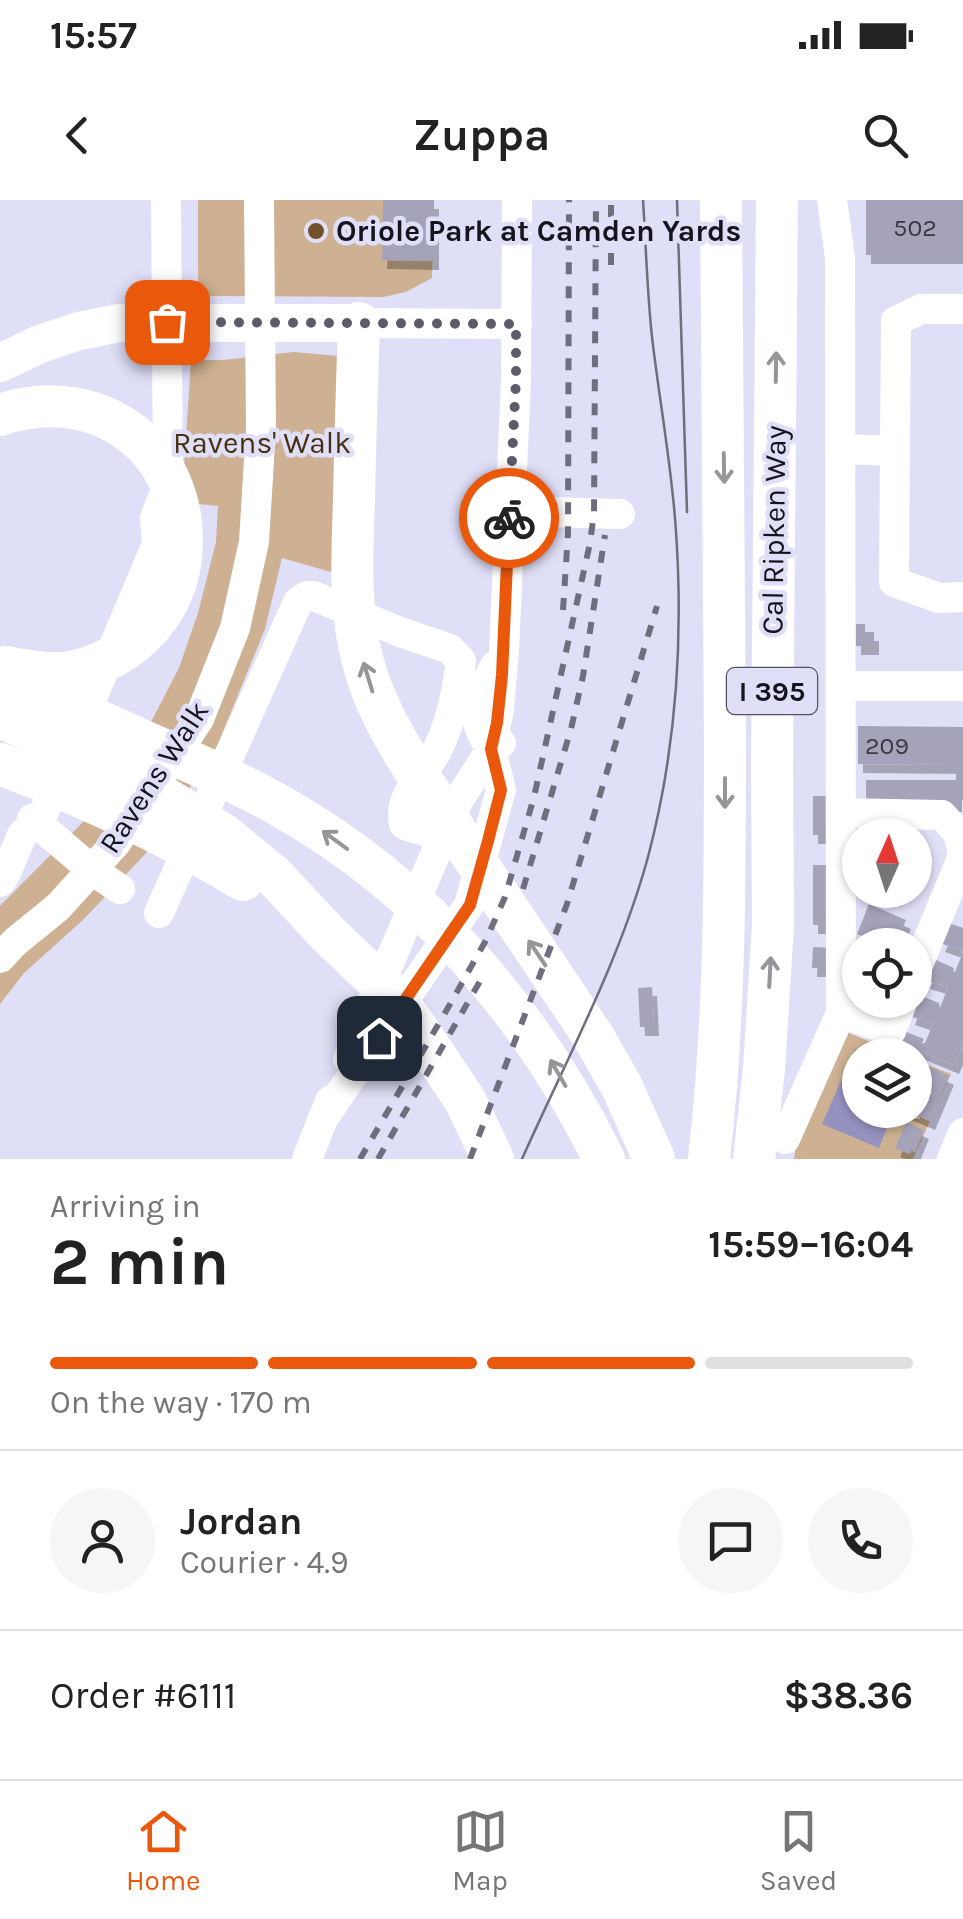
<!DOCTYPE html>
<meta charset="utf-8">
<style>
body{margin:0;font-family:Karla,sans-serif;background:#f6f6f6;color:#222;height:100vh;display:flex;flex-direction:column;font-size:38px;white-space:nowrap}
*{box-sizing:border-box;margin:0}
p{font-size:32px;color:#767676}
.icon{flex:none;width:55px;height:55px;fill:none;stroke:currentColor;stroke-width:2;stroke-linecap:round;stroke-linejoin:round}
.map{position:relative;height:959px;overflow:hidden}
.drawer{display:flex;flex-direction:column;background:#fff;flex:1}
.drawer>*{flex:none}
.needle{width:65px;rotate:3deg}
.buttons{position:absolute;left:842px;top:618px;display:grid;gap:20px}
.buttons a{display:grid;place-items:center;width:90px;height:90px;border-radius:50%;background:#fff;box-shadow:0 2px 8px #0004;font-size:50px}
.pin{position:absolute;display:grid;place-items:center;width:85px;height:85px;color:#fff;margin:-42px;border-radius:20px;box-shadow:0 5px 15px #0006}
.courier{position:absolute;display:grid;place-items:center;width:100px;height:100px;margin:-50px;border:8px solid #ea580c;border-radius:50%;background:#fff;color:#222;box-shadow:0 2px 12px #0007}
.overview em{font-style:normal;font-weight:700}
.overview div{display:flex;flex-direction:column-reverse}
.overview{display:flex;align-items:center;justify-content:space-between;height:170px;padding:0 50px}
h1{font-size:65px;font-weight:700;line-height:75px}
.bar{display:grid;grid-template-columns:repeat(4,1fr);gap:15px 10px;align-content:center;height:120px;padding:0 50px}
.bar i{height:12px;border-radius:8px;background:#e0e0e0}
.bar .on{background:#ea580c}
.bar p{grid-column:span 4}
.line{display:flex;align-items:center;gap:25px;padding:0 50px;border-top:2px solid #e0e0e0}
.line div{flex:1}
.round{display:grid;place-items:center;flex:none;width:105px;height:105px;border-radius:52px;background:#f6f6f6}
.status{display:flex;justify-content:space-between;align-items:center;height:70px;padding:0 50px;background:#fff;direction:ltr}
.status svg{height:28px;fill:currentColor}
header{display:flex;justify-content:space-between;align-items:center;height:130px;padding:0 50px;background:#fff;font-size:45px;font-weight:700}
.dock{display:flex;justify-content:space-around;align-items:center;height:140px;border-top:2px solid #e0e0e0;background:#fff;font-size:28px;color:#767676}
.dock a{display:grid;justify-items:center;gap:5px}
.dock .on{color:#ea580c}
.map>svg:first-child{display:block}
.green{fill:#cdb192}
.water{fill:#9592c0}
.building{fill:#a4a3ba;filter:url(#shadow)}
.lines{fill:none;stroke-linecap:round;stroke-linejoin:round}
.minor{stroke:#fff;stroke-width:30}
.major{stroke:#fff;stroke-width:38}
.highway{stroke:#fff;stroke-width:42}
.tram{stroke:#6f6e7e;stroke-width:2.5}
.rail{stroke:#6f6e7e;stroke-width:6;stroke-dasharray:12 12;stroke-linecap:butt}
.oneway{stroke:#969599}
.done{stroke:#5c5b6a;stroke-width:10;stroke-dasharray:0 18}
.route{stroke:#ea580c;stroke-width:12}
.poi-dot{fill:#725028;stroke:#e0dff8;stroke-width:4}
.labels{text-anchor:middle;stroke-width:9;stroke-linejoin:round;paint-order:stroke}
.number-label{font-size:25px;fill:#393844}
.shield{fill:#e0dff8;stroke:#52515f;stroke-width:2.5}
.shield-label{font-size:28px;font-weight:bold;fill:#15141d}
.poi-label{font-size:30px;font-weight:bold;fill:#15141d;stroke:#e0dff8;text-anchor:start}
.park-label{font-size:30px;fill:#482f0e;stroke:#e0dff8}
.street-label{font-size:30px;fill:#15141d;stroke:#e0dff8}
</style>
<div class="status"><b>15:57</b><svg viewBox="0 0 49 12"><path d="M0 12V9h3v3zM5 12V6h3v6zM10 12V3h3v9zM15 12V0h3v12zM26 1h20v11H26zM47 4h2v5h-2z"/></svg></div>
<header><svg class="icon" aria-label="back" viewBox="0 0 24 24"><path d="M15 5l-7 7 7 7"/></svg>Zuppa<svg class="icon" aria-label="search" viewBox="0 0 24 24"><circle cx="10" cy="10" r="6"/><path d="M15 15l6 6"/></svg></header>
<div class="map">
<svg width="963" height="959" viewBox="0 0 963 959">
<defs>
<filter id="shadow"><feDropShadow dx="5" dy="9" stdDeviation="0" flood-color="#0004"/></filter>
</defs>
<rect width="100%" height="100%" fill="#e0dff8"/>
<path class="green" d="M 198,0 L 434,0 L 432,78 L 406,92 L 383,97 L 198,96 Z
M 294,152 L 338,156 L 338,374 L 282,358 L 265,429 L 217,546 L 147,652 L 84,719 L 24,773 L 0,804 L 0,706 L 85,620 L 152,520 L 179,468 L 198,413 L 216,342 L 218,306 L 198,304 L 184,268 L 191,160 L 223,160 Z
M 846,832 L 903,855 L 860,855 L 860,910 L 915,910 L 915,860 L 951,874 L 913,959 L 794,959 L 796,946 Z"/>
<path class="water" d="M 855,849 L 869,855 L 860,855 L 860,910 L 867,910 L 867,913 L 889,923 L 879,948 L 822,924 Z"/>
<path class="building" d="M 383,0 L 434,0 L 434,61 L 382,60 Z
M 866,0 L 963,0 L 963,55 L 866,55 Z
M 856,424 L 865,424 L 865,432 L 874,432 L 874,446 L 856,446 Z
M 858,526 L 963,527 L 963,565 L 858,564 Z
M 956,569 L 963,569 L 963,591 L 957,591 L 957,603 L 866,602 L 866,580 L 956,580 Z
M 813,596 L 834,596 L 834,635 L 813,635 Z
M 813,665 L 834,665 L 834,725 L 813,725 Z
M 869,704 L 906,720 L 896,745 L 883,745 L 857,734 Z
M 949,723 L 963,728 L 963,751 L 940,743 Z
M 813,747 L 833,748 L 832,768 L 812,768 Z
M 963,752 L 963,845 L 954,865 L 899,842 L 904,831 L 924,839 L 922,843 L 925,843 L 933,824 L 910,816 L 914,805 L 919,795 L 939,803 L 940,808 L 948,787 L 925,780 L 934,759 L 954,768 L 953,771 L 955,772 Z
M 652,787 L 654,827 L 640,827 L 638,788 Z
M 925,865 L 949,876 L 930,921 L 904,910 L 915,910 L 915,889 Z
M 906,922 L 924,930 L 915,952 L 911,950 L 910,954 L 895,948 Z"/>
<g class="lines">
<path class="minor" d="M 832,0 L 840,58 L 841,813 L 891,831 L 903,800
M 359,123 L 517,124
M 840,249 L 895,251 L 896,121 L 921,109 L 963,109
M 895,251 L 894,382 L 939,398 L 963,397
M 510,311 L 620,314
M 841,486 L 963,486
M 491,549 C 467,512 476,503 495,466
M 842,613 L 942,615 L 958,633 L 963,654
M 32,619 L 92,670 L 120,689
M 0,682 L 5,675 L 22,635 L 44,612 L 157,344 L 155,318 L 168,284 L 166,0
M 159,713 L 298,402 L 307,396 L 314,396 L 400,432 L 450,449 L 461,461 C 457,490 452,519 439,546 C 427,574 397,593 404,624 L 407,626 L 432,633 L 448,628
M 0,758 L 15,742 L 58,707 L 116,643 L 199,519 L 235,428 L 254,342 L 261,227 L 259,0
M 915,772 L 963,656
M 348,859 L 458,601 L 491,549 L 501,543
M 322,920 L 469,705 L 501,590 L 491,549 L 499,509 L 504,451 L 516,180 L 517,0
M 785,939 L 841,813
M 307,959 L 330,901
M 952,959 L 963,933"/>
<path class="major" d="M 0,163 L 40,144 L 79,131 L 119,123 L 359,123"/>
<path class="highway" d="M 359,123 C 357,183 355,242 354,301 C 352,354 349,410 363,462 C 373,500 391,533 412,566 L 593,836 L 622,887 L 654,959
M 0,215 C 106,179 200,260 179,370 C 172,403 152,431 124,450 C 106,462 82,472 60,473 C 42,474 23,470 6,467
M 0,477 C 53,500 106,524 159,548 C 201,566 242,584 282,607 C 425,688 532,813 604,959
M 0,517 L 124,572 L 224,635 L 274,676 L 328,734 L 392,795 L 414,824 L 465,900 L 493,959
M 0,564 C 87,597 163,632 243,680
M 709,959 C 725,820 725,681 725,541 C 725,360 721,180 721,0
M 754,959 L 764,869 L 773,725 L 772,566 L 777,0"/>
<path class="tram" d="M 677,0 L 687,312
M 522,959 C 566,860 619,763 648,657 C 677,547 684,431 675,318 C 670,257 659,197 652,137 C 647,91 646,45 643,0"/>
<path class="rail" d="M 611,65 L 611,0
M 563,410 L 568,334 L 569,0
M 523,689 L 571,529 L 583,476 L 605,335
M 360,959 L 449,806 L 485,742 L 505,697 L 534,597 L 590,343 L 594,313 L 596,0
M 378,959 L 483,776
M 470,959 L 567,704 L 657,406"/>
</g>
<defs><path id="oneway-shaft" d="M-6 0H5M1.5-3L5.5 0L1.5 3" fill="none" stroke-width="1.6" stroke-linecap="round" stroke-linejoin="round" transform="scale(2.5)"/></defs>
<g class="oneway">
<use href="#oneway-shaft" transform="translate(776 167) rotate(-89)"/>
<use href="#oneway-shaft" transform="translate(724 268) rotate(89)"/>
<use href="#oneway-shaft" transform="translate(368 477) rotate(-107)"/>
<use href="#oneway-shaft" transform="translate(725 593) rotate(90)"/>
<use href="#oneway-shaft" transform="translate(335 640) rotate(-144)"/>
<use href="#oneway-shaft" transform="translate(537 753) rotate(-124)"/>
<use href="#oneway-shaft" transform="translate(770 772) rotate(-87)"/>
<use href="#oneway-shaft" transform="translate(558 873) rotate(-120)"/>
</g>
<g class="lines">
<path class="done" d="M 167,122 L 516,124 L 516,180 L 509,318"/>
<path class="route" d="M 379,838 L 470,705 L 488,641 L 501,590 L 491,549 L 497,523 L 502,475 L 509,318"/>
</g>
<circle class="poi-dot" cx="316" cy="31" r="10"/>
<g class="labels">
<g class="number-label">
<text x="915" y="36">502</text>
<text x="887" y="554">209</text>
</g>
<rect class="shield" x="727" y="468" width="90" height="46" rx="8"/>
<g class="shield-label">
<text x="772" y="501">I 395</text>
</g>
<g class="poi-label">
<text x="336" y="41">Oriole Park at Camden Yards</text>
</g>
<g class="park-label">
<text x="262" y="253">Ravens' Walk</text>
</g>
<g class="street-label">
<text transform="translate(774 330) rotate(-89)" y="10">Cal Ripken Way</text>
<text transform="translate(154 577) rotate(-57)" y="10">Ravens Walk</text>
</g>
</g>
</svg>
<div class="buttons">
<a><svg class="needle" viewBox="-14 -14 28 28"><path d="M0-13l5 13h-10z" fill="#e53935"/><path d="M0 13l5-13h-10z" fill="#767676"/></svg></a>
<a><svg class="icon" aria-label="locate" viewBox="0 0 24 24"><circle cx="12" cy="12" r="6"/><path d="M12 2v4M12 18v4M2 12h4M18 12h4"/></svg></a>
<a><svg class="icon" aria-label="layers" viewBox="0 0 24 24"><path d="M12 4l9 5-9 5-9-5zM3 14l9 5 9-5"/></svg></a>
</div>
<div class="pin" style="left:167px;top:122px;background:#ea580c"><svg class="icon" aria-label="bag" viewBox="0 0 24 24"><path d="M5 8h14l-1 12H6zM9 8a3 3 0 0 1 6 0"/></svg></div>
<div class="pin" style="left:379px;top:838px;background:#1f2937"><svg class="icon" aria-label="home" viewBox="0 0 24 24"><path d="M3 11l9-7 9 7M6 9v11h12V9"/></svg></div>
<div class="courier" style="left:509px;top:318px"><svg class="icon" aria-label="bike" viewBox="0 0 24 24"><circle cx="6" cy="16" r="4"/><circle cx="18" cy="16" r="4"/><path d="M6 16l4-8h5l3 8M10 8l3 8H6M13 5h3"/></svg></div>
</div>
<section class="drawer">
<div class="overview"><div><h1>2 min</h1><p>Arriving in</p></div><em>15:59–16:04</em></div>
<div class="bar"><i class="on"></i><i class="on"></i><i class="on"></i><i></i><p>On the way · 170 m</p></div>
<div class="line" style="height:180px"><a class="round"><svg class="icon" aria-label="person" viewBox="0 0 24 24"><circle cx="12" cy="8" r="4"/><path d="M4 21q1-7 8-7t8 7"/></svg></a><div><b>Jordan</b><p>Courier · 4.9</p></div><a class="round"><svg class="icon" aria-label="chat" viewBox="0 0 24 24"><path d="M4 5h16v11H9l-5 4z"/></svg></a><a class="round"><svg class="icon" aria-label="phone" viewBox="0 0 24 24"><path d="M5 4h4l2 5-3 2q2 4 5 5l2-3 5 2v4C11 20 4 13 5 4z"/></svg></a></div>
<div class="line" style="height:130px"><div>Order #6111</div><b>$38.36</b></div>
</section>
<nav class="dock">
<a class="on"><svg class="icon" aria-label="home" viewBox="0 0 24 24"><path d="M3 11l9-7 9 7M6 9v11h12V9"/></svg>Home</a>
<a><svg class="icon" aria-label="map" viewBox="0 0 24 24"><path d="M3 6l6-2 6 2 6-2v14l-6 2-6-2-6 2zM9 4v14M15 6v14"/></svg>Map</a>
<a><svg class="icon" aria-label="saved" viewBox="0 0 24 24"><path d="M7 4h10v16l-5-4-5 4z"/></svg>Saved</a>
</nav>
